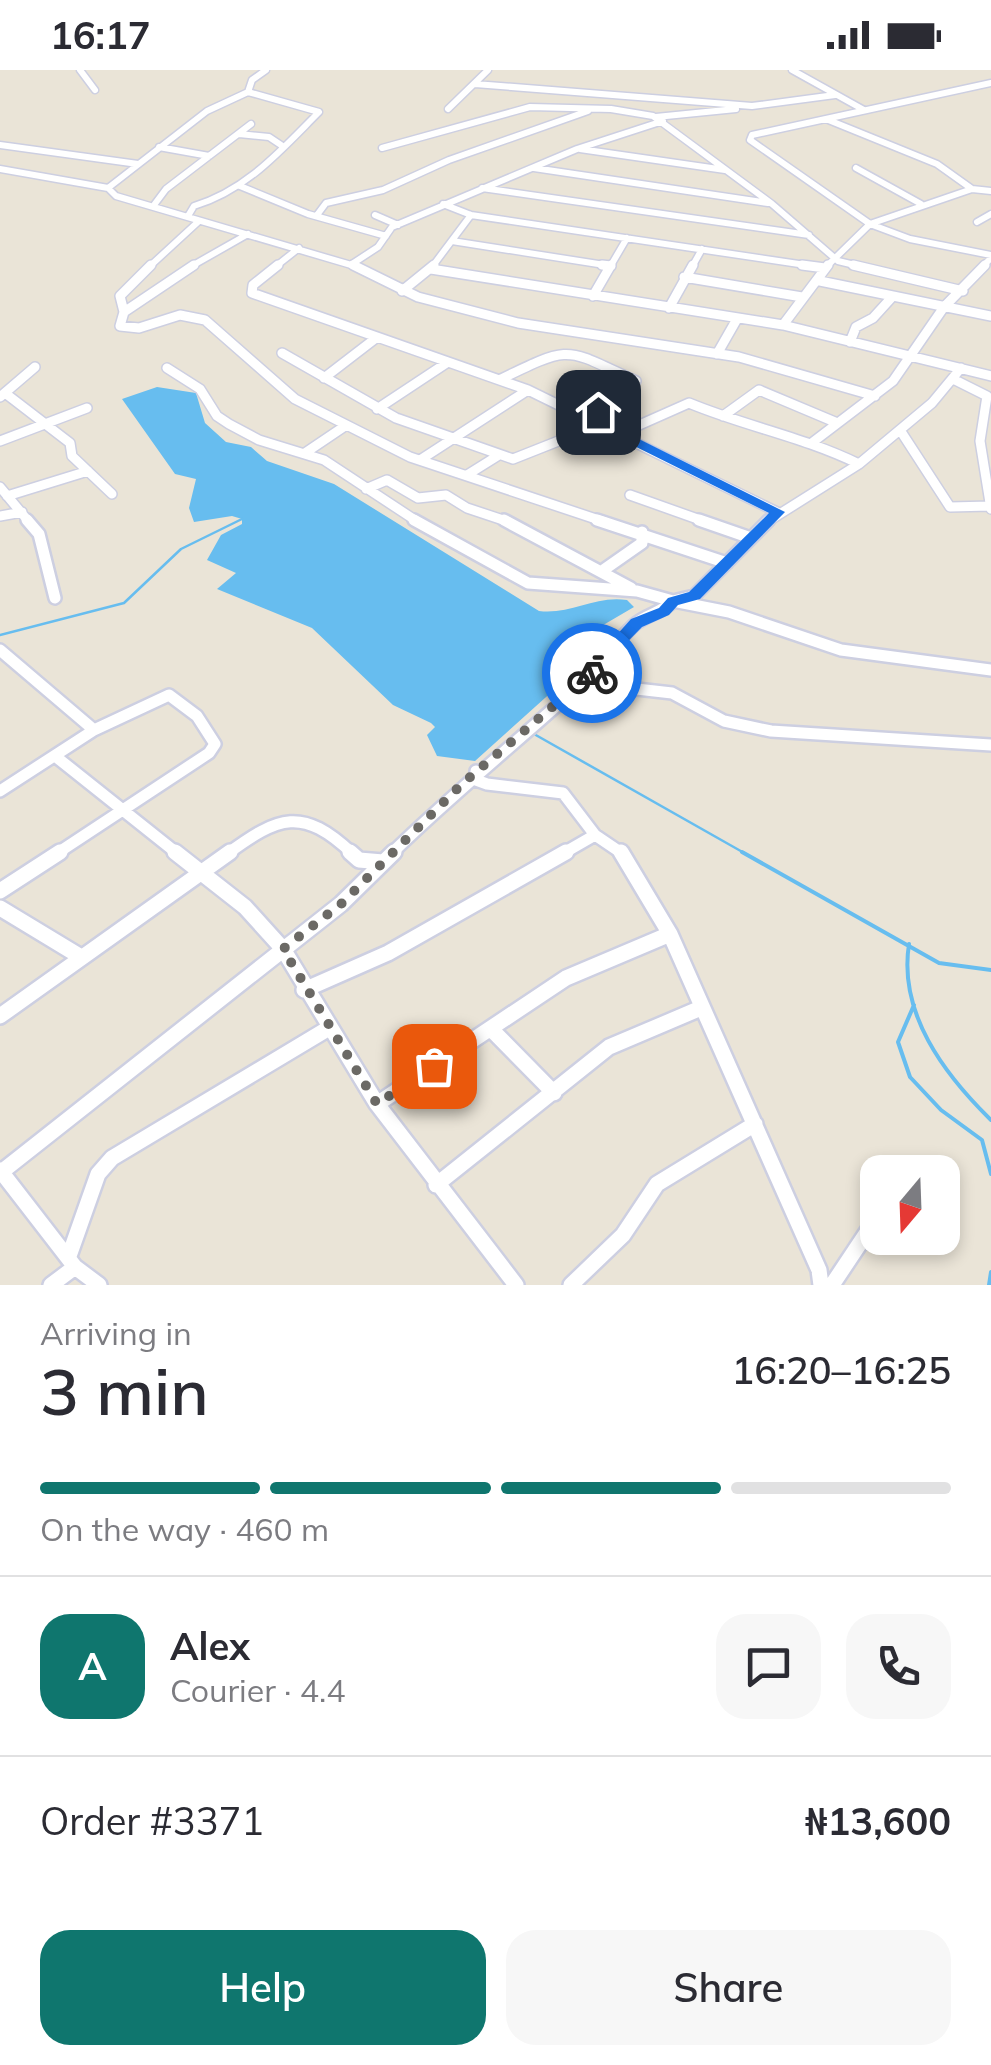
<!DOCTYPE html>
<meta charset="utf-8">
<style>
body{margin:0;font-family:Mulish,sans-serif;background:#f7f7f7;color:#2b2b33;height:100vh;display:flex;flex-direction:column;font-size:38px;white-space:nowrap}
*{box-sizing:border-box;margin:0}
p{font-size:32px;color:#7c7c81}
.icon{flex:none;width:55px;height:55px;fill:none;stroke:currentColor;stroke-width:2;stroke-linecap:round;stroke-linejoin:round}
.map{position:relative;height:1215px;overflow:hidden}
.details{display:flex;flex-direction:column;background:#fff;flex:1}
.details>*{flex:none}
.needle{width:65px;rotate:199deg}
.buttons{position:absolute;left:860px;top:1085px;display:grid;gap:20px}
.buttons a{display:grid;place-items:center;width:100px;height:100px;border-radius:20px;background:#fff;box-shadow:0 5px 15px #0003;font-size:50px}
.pin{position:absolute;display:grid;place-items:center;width:85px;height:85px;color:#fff;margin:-42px;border-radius:20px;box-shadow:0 5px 15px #0006}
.courier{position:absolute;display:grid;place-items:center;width:100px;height:100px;margin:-50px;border:8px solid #1a73e8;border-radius:50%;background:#fff;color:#222;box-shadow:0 2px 12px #0007}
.overview em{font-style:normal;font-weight:600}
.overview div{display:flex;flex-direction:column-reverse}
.overview{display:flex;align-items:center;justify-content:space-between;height:170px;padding:0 40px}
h1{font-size:65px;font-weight:600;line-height:75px}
.bar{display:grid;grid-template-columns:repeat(4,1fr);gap:15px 10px;align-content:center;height:120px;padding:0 40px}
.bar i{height:12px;border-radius:8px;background:#e1e1e2}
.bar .current{background:#0f766e}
.bar p{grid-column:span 4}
.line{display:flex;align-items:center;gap:25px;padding:0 40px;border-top:2px solid #e1e1e2}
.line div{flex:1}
.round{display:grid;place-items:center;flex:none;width:105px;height:105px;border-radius:30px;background:#f7f7f7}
.action{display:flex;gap:20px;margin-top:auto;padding:20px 40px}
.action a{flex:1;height:115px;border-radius:30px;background:#0f766e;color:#fff;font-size:40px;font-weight:600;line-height:115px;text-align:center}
.action a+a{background:#f7f7f7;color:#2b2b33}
.status{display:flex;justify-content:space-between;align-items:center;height:70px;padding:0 50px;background:#fff;direction:ltr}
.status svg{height:28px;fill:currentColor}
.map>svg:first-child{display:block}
.water{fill:#67bdef}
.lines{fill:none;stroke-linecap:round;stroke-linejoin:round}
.stream-far1{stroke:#67bdef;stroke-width:2.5}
.stream{stroke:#67bdef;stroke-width:4}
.street-far3-casing{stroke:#cdcfe1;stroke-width:9}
.street-far2-casing{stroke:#cdcfe1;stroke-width:12}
.street-far1-casing{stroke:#cdcfe1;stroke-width:16}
.street-casing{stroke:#cdcfe1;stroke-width:20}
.street-far3{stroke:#fff;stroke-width:6}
.street-far2{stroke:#fff;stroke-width:9}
.street-far1{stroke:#fff;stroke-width:11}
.street{stroke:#fff;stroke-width:15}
.route{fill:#1a73e8}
.done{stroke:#6b6965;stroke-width:10;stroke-dasharray:0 18}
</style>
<div class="status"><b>16:17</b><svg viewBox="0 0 49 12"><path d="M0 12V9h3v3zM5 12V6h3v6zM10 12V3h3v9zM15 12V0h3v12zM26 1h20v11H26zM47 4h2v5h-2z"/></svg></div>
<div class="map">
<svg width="991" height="1215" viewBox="0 0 991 1215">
<rect width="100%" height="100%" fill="#eae4d7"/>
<path class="water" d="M 157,317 L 196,323 L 205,353 L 226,372 L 251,377 L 267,391 L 334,414 L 539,541 C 570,545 595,525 627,530 L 634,537 L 593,561 L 600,574 L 595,583 L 475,691 L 437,686 L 427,665 L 435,657 L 431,653 L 393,635 L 312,558 L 217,519 L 236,503 L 207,490 L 221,465 L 242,454 L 242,449 L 232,446 L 194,452 L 189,438 L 196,409 L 175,404 L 122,329 Z"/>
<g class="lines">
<path class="stream-far1" d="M 0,565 L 124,533 L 181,479 L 242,449
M 534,664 L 746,784"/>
<path class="stream" d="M 742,782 L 939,893 L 991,900
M 909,874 C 898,943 944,1004 991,1050
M 914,935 L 898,972 L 910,1007 L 941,1040 L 982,1070 L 991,1104
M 989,1215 L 991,1202"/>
<g class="street-far3-casing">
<path id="street-far3" d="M 80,0 L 95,20
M 792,0 L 864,40
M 991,13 L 752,65 L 750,70 L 870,154 L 910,169 L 991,185
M 475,14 L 752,36 L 835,25
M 448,39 L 488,0
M 656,47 L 736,39
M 826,49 L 937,94 L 972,119
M 239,64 L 269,67 L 281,75
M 0,75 L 138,94
M 159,77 L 209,86
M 382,78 L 530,37 L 611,39 L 653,46 L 772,134 L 838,191 L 863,197
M 580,79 L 725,100
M 534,98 L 768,133
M 856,98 L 921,134
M 0,99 L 108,118 L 116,126 L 358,197
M 240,116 L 308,144 L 386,166
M 108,118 L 207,41 L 248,22 L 252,10 L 266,0
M 482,118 L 809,165
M 443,134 L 471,145 L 819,197
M 154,135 L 166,119 L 251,54
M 317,145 L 326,133 L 383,120 L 449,90 L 588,41
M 375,145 L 398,155
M 188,146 L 194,136 C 247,120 281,80 319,42 L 248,22
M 977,152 L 991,144
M 452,171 L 611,196
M 352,194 L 378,177 L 392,157 L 577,79 L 663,51
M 149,197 L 199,151
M 190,197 L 248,164
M 275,197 L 299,178
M 432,197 L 471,145
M 610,197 L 627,168
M 692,197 L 702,179
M 826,197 L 870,154 L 972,119 L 991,121
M 982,197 L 991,188"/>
</g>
<g class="street-far2-casing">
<path id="street-far2" d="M 151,195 L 120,226 L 124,242 L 120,256 L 139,258 L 180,245 L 205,250 L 295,329 L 410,387 L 605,452
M 278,195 L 253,215 L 252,223 L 528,320 L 777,442
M 353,195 L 418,227 L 518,253 L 739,287 L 875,326
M 602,195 L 611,196
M 802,195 L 825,198
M 853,195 L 963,221
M 431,199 L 783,255 L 991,306
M 684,207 L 802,227
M 820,211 L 991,246
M 402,221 L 434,195
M 593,226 L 611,195
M 669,238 L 693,195
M 124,242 L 194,195
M 783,255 L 828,195
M 850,272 L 856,257 L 873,248 L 893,226
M 282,283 L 396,348 L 513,389 L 561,370 L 636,311 C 564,278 573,274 501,309
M 717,284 L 737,249
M 167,298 L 200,319 L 217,346 L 229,354 L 259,370 L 324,390 L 418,452
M 324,308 L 376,268
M 953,309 L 987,326 L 980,371 L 991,439
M 5,323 L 70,373 L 72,386 L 112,424
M 0,327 L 35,297
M 377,339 L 448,292
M 723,346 L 759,320 L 835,352
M 900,360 L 950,437 L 990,436
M 619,364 L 689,333 C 747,357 801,366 859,394
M 0,371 L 87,338
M 813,372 L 893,311 L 944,237 L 985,195
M 305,383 L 345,356
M 420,390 L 528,320
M 467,405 L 499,385
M 0,417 L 29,452
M 366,419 L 387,410 L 418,428 L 446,425 L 467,438 L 509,452
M 630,425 L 706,452
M 7,426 L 88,401
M 0,446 L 22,442
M 767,452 L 859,394 L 932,333 L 961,298"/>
</g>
<g class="street-far1-casing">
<path id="street-far1" d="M 27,450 L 39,464 L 55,528
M 414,450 L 528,513 L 637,521 L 673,531 L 694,526 L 769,450
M 504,450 L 631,518
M 597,450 L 727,493
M 699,450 L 748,467
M 602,501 L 642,473 L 642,462
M 0,580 L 94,660
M 571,624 L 628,618 L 672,623 L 724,651 L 771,661 L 991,675
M 55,686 L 178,784
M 476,701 L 476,710 L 487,714 L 563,723 L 595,765 L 623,784
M 0,721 L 94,660 L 169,625 L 197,646 L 215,674 L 209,683 L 56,784
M 227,784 C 279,746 302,736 353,784
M 391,784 C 449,727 511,677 571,623 C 594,602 612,576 634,555 C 646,544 662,543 673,531 L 729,542 L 841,580 L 991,600
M 562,784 L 595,765"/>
</g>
<g class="street-casing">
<path id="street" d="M 175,782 L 245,837 L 283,879 L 377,1034 L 516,1215
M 350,782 L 359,790 L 383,792
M 621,782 L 670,864 L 819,1200 L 821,1215
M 0,821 L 60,782
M 0,838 L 81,887
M 304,920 L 388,883 L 566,782
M 0,946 L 230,782
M 491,959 L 554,1023
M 377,1034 L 566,908 L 670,864
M 0,1100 L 75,1197 L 99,1215
M 0,1103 L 341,834 L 394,782
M 436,1115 L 609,977 L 701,938
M 69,1186 L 98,1104 L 112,1088 L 329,958
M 51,1215 L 75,1197
M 571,1215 L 623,1165 L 657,1114 L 755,1054
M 832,1215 L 878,1146"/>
</g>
<use href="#street-far3" class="street-far3"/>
<use href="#street-far2" class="street-far2"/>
<use href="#street-far1" class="street-far1"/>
<use href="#street" class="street"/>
</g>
<path class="route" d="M 594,339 L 605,342 L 599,349 L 785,442 L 700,529 L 678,535 L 669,545 L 642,557 L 592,608 L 586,607 L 586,599 L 631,549 L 659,538 L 668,528 L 689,522 L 769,443 L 586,352 Z"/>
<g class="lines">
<path class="done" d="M 434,996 L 377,1034 L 283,879 L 341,834 L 462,714 L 592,603"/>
</g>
</svg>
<div class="buttons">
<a><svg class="needle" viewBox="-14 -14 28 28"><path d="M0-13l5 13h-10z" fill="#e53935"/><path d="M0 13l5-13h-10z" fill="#7c7c81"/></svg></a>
</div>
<div class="pin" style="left:434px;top:996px;background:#ea580c"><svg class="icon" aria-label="bag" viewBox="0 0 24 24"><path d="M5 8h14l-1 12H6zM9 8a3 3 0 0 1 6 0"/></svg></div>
<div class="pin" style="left:598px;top:342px;background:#1f2937"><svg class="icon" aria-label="home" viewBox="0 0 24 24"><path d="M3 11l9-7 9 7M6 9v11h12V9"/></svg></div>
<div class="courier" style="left:592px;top:603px"><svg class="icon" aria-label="bike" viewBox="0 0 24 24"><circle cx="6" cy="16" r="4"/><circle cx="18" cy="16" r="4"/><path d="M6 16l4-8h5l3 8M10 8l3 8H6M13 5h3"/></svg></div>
</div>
<section class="details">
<div class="overview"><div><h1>3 min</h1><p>Arriving in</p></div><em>16:20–16:25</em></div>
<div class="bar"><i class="current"></i><i class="current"></i><i class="current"></i><i></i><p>On the way · 460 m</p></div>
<div class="line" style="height:180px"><b class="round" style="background:#0f766e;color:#fff">A</b><div><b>Alex</b><p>Courier · 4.4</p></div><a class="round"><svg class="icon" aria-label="chat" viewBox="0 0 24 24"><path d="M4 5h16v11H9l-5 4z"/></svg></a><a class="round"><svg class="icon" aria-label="phone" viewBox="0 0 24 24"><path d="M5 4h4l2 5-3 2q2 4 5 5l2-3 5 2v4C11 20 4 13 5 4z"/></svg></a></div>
<div class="line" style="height:130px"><div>Order #3371</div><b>₦13,600</b></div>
<div class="action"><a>Help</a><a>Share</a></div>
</section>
